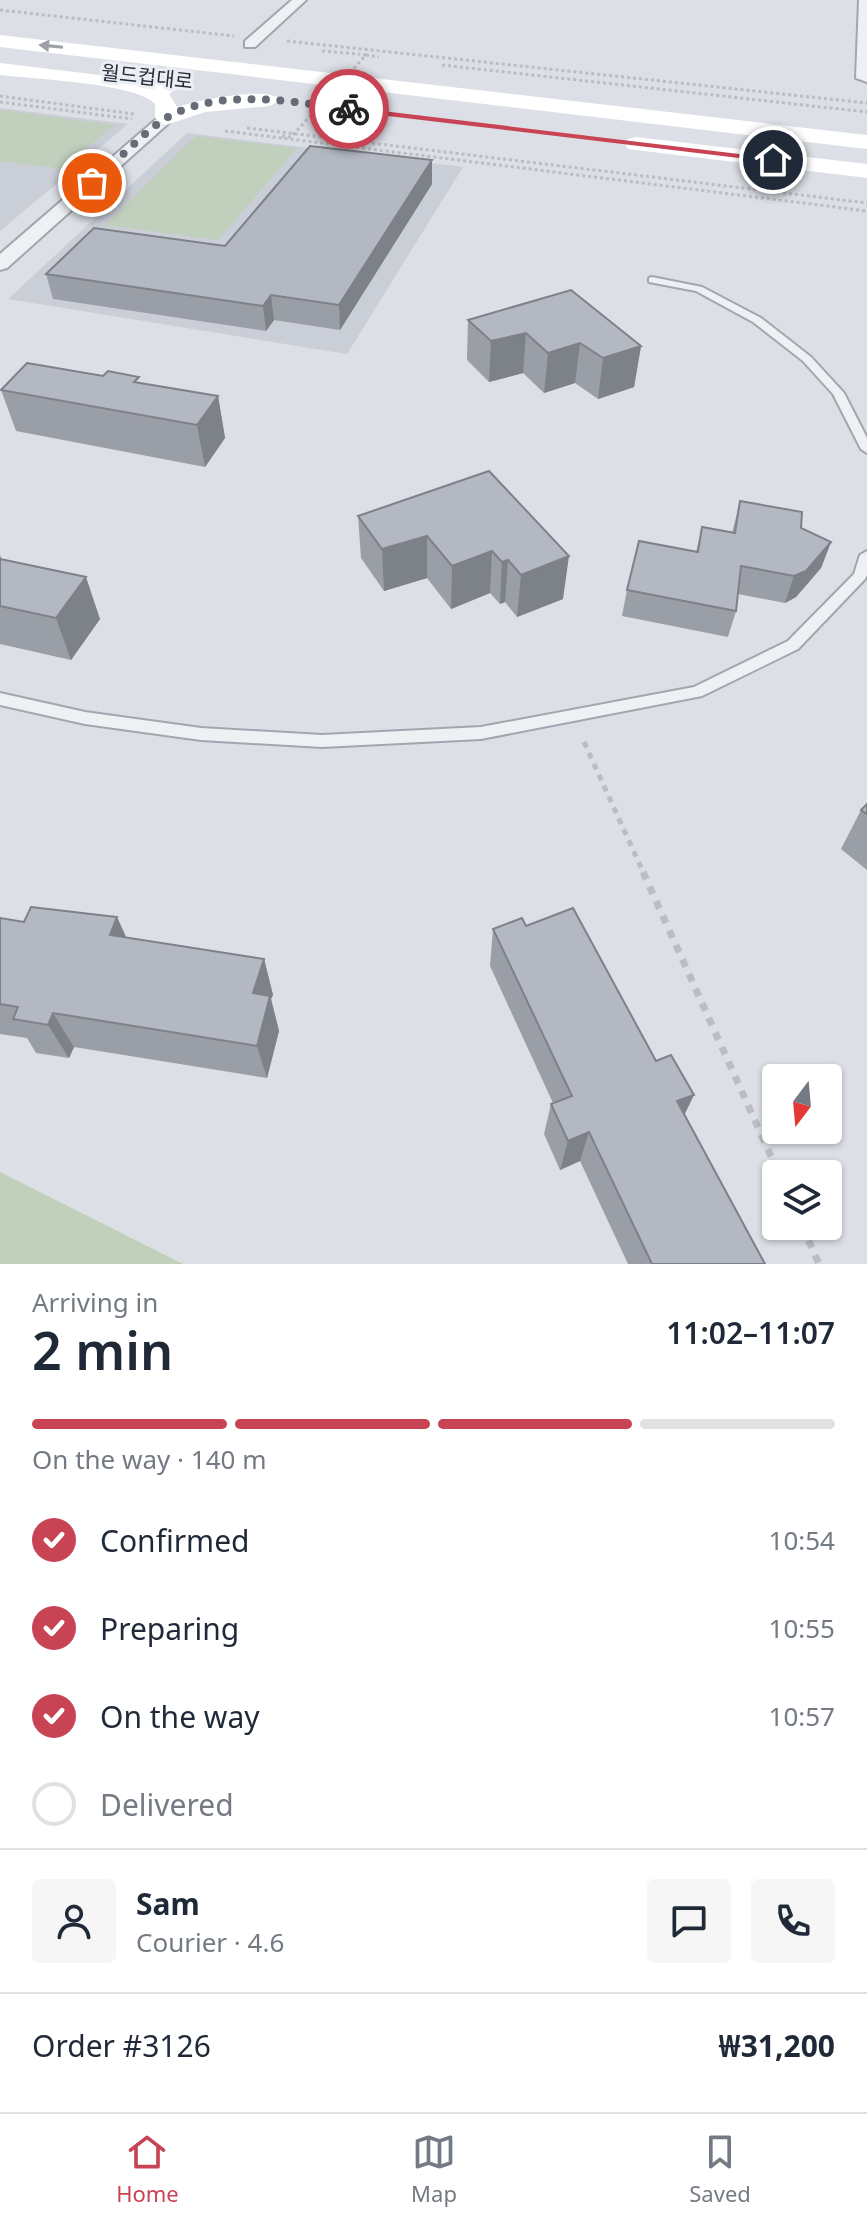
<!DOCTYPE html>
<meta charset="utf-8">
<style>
body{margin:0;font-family:"Noto Sans","Noto Sans KR",sans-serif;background:#f6f6f7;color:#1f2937;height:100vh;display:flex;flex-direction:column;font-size:30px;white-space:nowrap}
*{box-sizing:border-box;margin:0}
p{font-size:26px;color:#747a83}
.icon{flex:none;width:44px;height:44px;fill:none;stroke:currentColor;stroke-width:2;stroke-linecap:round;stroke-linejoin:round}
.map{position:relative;height:1264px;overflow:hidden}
.details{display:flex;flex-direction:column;background:#fff;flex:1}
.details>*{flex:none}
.needle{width:52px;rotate:196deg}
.controls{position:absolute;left:762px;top:1064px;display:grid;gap:16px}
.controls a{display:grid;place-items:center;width:80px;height:80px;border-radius:8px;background:#fff;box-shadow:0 2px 6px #0004;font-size:40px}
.pin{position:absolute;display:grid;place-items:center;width:68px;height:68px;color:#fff;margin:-34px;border:4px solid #fff;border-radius:50%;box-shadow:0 2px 8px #0007}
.courier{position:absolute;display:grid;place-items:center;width:80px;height:80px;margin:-40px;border:6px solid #c84354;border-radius:50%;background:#fff;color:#222;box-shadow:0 2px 10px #0007}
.summary em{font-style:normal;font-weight:600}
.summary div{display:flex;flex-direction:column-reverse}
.summary{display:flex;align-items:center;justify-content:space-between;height:136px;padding:0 32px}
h1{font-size:52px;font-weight:600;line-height:60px}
.bar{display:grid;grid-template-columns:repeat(4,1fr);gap:12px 8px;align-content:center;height:96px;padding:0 32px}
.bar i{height:10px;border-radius:6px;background:#e0e1e3}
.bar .selected{background:#c84354}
.bar p{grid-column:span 4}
.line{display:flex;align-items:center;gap:20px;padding:0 32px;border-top:2px solid #e0e1e3}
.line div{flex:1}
.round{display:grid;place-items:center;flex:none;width:84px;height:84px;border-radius:8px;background:#f6f6f7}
ol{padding:0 32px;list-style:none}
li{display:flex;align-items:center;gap:24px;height:88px}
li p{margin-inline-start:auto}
li .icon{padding:8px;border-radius:50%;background:#c84354;color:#fff;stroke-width:4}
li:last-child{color:#747a83}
li i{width:44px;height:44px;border:4px solid #e0e1e3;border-radius:50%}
.tab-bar{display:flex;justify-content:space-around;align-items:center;height:112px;border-top:2px solid #e0e1e3;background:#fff;font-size:22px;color:#747a83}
.tab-bar a{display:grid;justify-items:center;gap:4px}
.tab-bar .selected{color:#c84354}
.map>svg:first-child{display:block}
.built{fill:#caced7}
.green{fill:#c1cfbd}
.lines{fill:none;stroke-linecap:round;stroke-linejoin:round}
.lane-casing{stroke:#a2a6af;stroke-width:4}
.street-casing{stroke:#a2a6af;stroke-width:4}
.path-far2{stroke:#babdc4;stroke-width:3;stroke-dasharray:3 3;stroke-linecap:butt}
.path-far1{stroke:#babdc4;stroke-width:5;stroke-dasharray:6 6;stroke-linecap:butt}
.path{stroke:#babdc4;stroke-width:7;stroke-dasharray:8 8;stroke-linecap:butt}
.lane{fill:#eef0f4;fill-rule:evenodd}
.street{fill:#eef0f4;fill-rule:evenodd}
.secondary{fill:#fff;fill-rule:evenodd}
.path-bridge{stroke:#babdc4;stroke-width:3;stroke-dasharray:3 3;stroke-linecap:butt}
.wall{fill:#9a9ea7}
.shaded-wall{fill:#7d8188}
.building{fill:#b3b8c2;stroke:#7d8188;stroke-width:2}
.oneway{fill:#9da0a7}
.route{fill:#c84354}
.done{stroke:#666b76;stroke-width:8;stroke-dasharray:0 14.4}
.labels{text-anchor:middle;stroke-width:6;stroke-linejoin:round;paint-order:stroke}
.far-street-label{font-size:20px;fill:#262d3b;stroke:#ebeef3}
</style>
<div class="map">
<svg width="867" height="1264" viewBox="0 0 867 1264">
<rect width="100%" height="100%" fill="#dcdfe5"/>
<path class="built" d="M 0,108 L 128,124 L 0,231 Z
M 187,133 L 463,167 L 347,354 L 8,299 Z"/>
<path class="green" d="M 0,110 L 115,125 L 61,169 L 0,161 Z
M 196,136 L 297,148 L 218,240 L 105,225 Z
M 0,1172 L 183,1264 L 0,1264 Z"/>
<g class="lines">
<g class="lane-casing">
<path id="lane" d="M 652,277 L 702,287 L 761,318 L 811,357 L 844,393 L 867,438 L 867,453 L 861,449 L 833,394 L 803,361 L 753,322 L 696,291 L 649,282 L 649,278 Z
M 867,551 L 867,575 L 865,579 L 798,649 L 702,696 L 481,739 L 322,747 L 201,740 L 85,724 L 0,705 L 0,693 L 85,712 L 201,728 L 322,735 L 481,727 L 694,687 L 788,641 L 854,574 L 860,555 Z"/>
</g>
<g class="street-casing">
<path id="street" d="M 292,0 L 306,0 L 255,47 L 245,47 L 245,41 Z
M 859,0 L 867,0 L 867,82 L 856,78 Z
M 166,113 L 174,118 L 171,121 L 7,268 L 0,270 L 0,254 L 161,115 Z"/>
</g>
<path class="path-far2" d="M 0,10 L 234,36
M 287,41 L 867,103
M 322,51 L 358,54
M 366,55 L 379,57
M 442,65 L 867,112
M 0,96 L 134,114
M 0,102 L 132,119
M 247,128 L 867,203
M 225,131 L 867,211"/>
<path class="path-far1" d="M 584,742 L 644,874"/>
<path class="path" d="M 643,872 L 779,1174
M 802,1226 L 819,1264"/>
<use href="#lane" class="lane"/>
<use href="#street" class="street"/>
<path class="secondary" d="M 0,35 L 867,135 L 867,149 L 0,47 Z
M 0,63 L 174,84 L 178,88 L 169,94 L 177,107 C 196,101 268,85 281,100 L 270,106 L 205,112 L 166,125 L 155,118 L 155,104 C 137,83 32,79 0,75 Z
M 636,137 L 867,164 L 867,178 L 628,149 L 625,144 L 628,139 Z"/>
<path class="path-bridge" d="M 282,136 L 291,137 L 366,55 L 358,54"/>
</g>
<path class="wall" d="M 432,160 L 432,184 L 340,330 L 274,320 L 266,331 L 53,299 L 46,274 L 225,246 Z
M 468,320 L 641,346 L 634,387 L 598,399 L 575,383 L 544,393 L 523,373 L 489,382 L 467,360 Z
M 140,383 L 218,396 L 225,438 L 205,467 L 16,431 L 1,390 Z
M 489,471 L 563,599 L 517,617 L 505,602 L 500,604 L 490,593 L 451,609 L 427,578 L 384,591 L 361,558 L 358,516 Z
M 740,501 L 831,542 L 821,568 L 796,597 L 785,603 L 738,594 L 736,611 L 728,637 L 622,616 L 627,590 L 696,552 L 702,527 L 732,533 Z
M 0,555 L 2,559 L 100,619 L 71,660 L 0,644 Z
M 867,804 L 867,870 L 841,849 L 861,810 Z
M 0,918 L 264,959 L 273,995 L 271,999 L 279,1031 L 267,1078 L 74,1047 L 69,1058 L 36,1053 L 27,1038 L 0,1034 Z
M 526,926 L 684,1114 L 765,1264 L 628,1264 L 580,1161 L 560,1170 L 544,1134 L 551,1104 L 553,1103 L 490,966 L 493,929 Z"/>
<path class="shaded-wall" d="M 432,160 L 432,184 L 340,330 L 339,305 Z
M 271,295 L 274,320 L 266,331 L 263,306 Z
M 526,333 L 523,373 L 489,382 L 491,341 Z
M 580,343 L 575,383 L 544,393 L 548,353 Z
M 641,346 L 634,387 L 598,399 L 603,358 Z
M 218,396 L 225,438 L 205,467 L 197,425 Z
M 427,536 L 427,578 L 384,591 L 382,549 Z
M 831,542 L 821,568 L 796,597 L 785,603 L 794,576 Z
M 492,551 L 490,593 L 451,609 L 452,566 Z
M 569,556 L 563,599 L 517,617 L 521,575 Z
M 508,560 L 505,602 L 500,604 L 502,562 Z
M 86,577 L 100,619 L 71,660 L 56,618 Z
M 117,917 L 134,954 L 110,935 Z
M 264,959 L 273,995 L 271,999 L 279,1031 L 267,1078 L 257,1046 L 253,993 Z
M 53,1013 L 74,1047 L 69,1058 L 48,1025 Z
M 694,1095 L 679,1126 L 677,1101 Z
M 589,1132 L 580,1161 L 560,1170 L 568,1141 Z"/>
<path class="building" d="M 310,146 L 432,160 L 339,305 L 271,295 L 263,306 L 46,274 L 94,228 L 225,246 Z
M 571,290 L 641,346 L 603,358 L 580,343 L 548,353 L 526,333 L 491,341 L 468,320 Z
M 27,363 L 103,376 L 108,371 L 139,377 L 134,382 L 218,396 L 197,425 L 1,390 Z
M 489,471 L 569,556 L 521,575 L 508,560 L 502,562 L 492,551 L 452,566 L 427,536 L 382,549 L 358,516 Z
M 740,501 L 802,512 L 801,528 L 831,542 L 806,571 L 794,576 L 741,566 L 736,611 L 627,590 L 639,541 L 698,552 L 702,527 L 735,533 Z
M 0,559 L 86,577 L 56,618 L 0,606 Z
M 867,804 L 867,814 L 861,810 Z
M 31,907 L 117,917 L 110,935 L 264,959 L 253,993 L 270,996 L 257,1046 L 53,1013 L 48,1025 L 13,1019 L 18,1007 L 0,1004 L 0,918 L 24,922 Z
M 573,908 L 656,1061 L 671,1055 L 694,1095 L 677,1101 L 765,1264 L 652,1264 L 589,1132 L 568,1141 L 551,1104 L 572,1096 L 493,929 L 522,918 L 526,926 Z"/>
<defs><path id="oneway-solid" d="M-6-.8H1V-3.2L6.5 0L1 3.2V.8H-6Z" transform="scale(2)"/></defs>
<use class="oneway" href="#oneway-solid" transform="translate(51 46) rotate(-174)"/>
<path class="route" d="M 349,107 L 773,158 L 777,160 L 773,162 L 346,111 Z"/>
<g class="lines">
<path class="done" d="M 92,183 C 112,166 146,130 166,118 C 220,87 292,102 349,109"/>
</g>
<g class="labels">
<g class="far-street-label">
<text transform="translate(147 77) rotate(6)" y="7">월드컵대로</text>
</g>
</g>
</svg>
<div class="controls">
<a><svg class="needle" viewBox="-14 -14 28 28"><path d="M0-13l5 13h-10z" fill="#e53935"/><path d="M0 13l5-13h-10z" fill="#747a83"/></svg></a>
<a><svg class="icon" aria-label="layers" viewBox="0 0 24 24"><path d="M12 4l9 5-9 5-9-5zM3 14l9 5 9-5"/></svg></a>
</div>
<div class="pin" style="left:92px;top:183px;background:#ea580c"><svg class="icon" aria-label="bag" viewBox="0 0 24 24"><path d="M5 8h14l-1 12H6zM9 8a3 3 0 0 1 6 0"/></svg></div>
<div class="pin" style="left:773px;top:160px;background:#1f2937"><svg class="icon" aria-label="home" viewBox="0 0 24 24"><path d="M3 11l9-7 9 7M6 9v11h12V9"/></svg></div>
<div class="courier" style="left:349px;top:109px"><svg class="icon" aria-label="bike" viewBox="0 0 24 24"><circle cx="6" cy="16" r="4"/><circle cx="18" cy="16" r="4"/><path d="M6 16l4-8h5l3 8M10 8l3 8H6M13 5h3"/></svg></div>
</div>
<section class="details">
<div class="summary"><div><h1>2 min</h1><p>Arriving in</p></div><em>11:02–11:07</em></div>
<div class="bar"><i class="selected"></i><i class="selected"></i><i class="selected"></i><i></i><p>On the way · 140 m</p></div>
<ol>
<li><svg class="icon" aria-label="check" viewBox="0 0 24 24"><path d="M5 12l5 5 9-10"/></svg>Confirmed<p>10:54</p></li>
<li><svg class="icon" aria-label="check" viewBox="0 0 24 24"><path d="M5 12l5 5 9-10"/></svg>Preparing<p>10:55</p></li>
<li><svg class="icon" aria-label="check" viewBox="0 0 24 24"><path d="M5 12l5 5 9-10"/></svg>On the way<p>10:57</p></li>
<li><i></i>Delivered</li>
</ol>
<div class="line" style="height:144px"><a class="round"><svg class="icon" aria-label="person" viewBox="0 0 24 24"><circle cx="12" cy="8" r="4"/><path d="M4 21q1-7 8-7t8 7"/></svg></a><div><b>Sam</b><p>Courier · 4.6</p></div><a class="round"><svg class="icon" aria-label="chat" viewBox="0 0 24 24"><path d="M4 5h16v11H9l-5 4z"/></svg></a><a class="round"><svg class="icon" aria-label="phone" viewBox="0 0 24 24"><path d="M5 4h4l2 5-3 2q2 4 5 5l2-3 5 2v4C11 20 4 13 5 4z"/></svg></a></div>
<div class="line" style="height:104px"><div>Order #3126</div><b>₩31,200</b></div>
</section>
<nav class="tab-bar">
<a class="selected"><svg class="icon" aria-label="home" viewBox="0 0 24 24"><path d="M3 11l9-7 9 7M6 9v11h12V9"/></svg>Home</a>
<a><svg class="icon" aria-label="map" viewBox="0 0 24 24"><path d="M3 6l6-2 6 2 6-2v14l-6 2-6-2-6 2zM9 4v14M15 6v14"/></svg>Map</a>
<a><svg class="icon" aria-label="saved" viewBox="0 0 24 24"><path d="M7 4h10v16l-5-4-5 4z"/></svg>Saved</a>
</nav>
